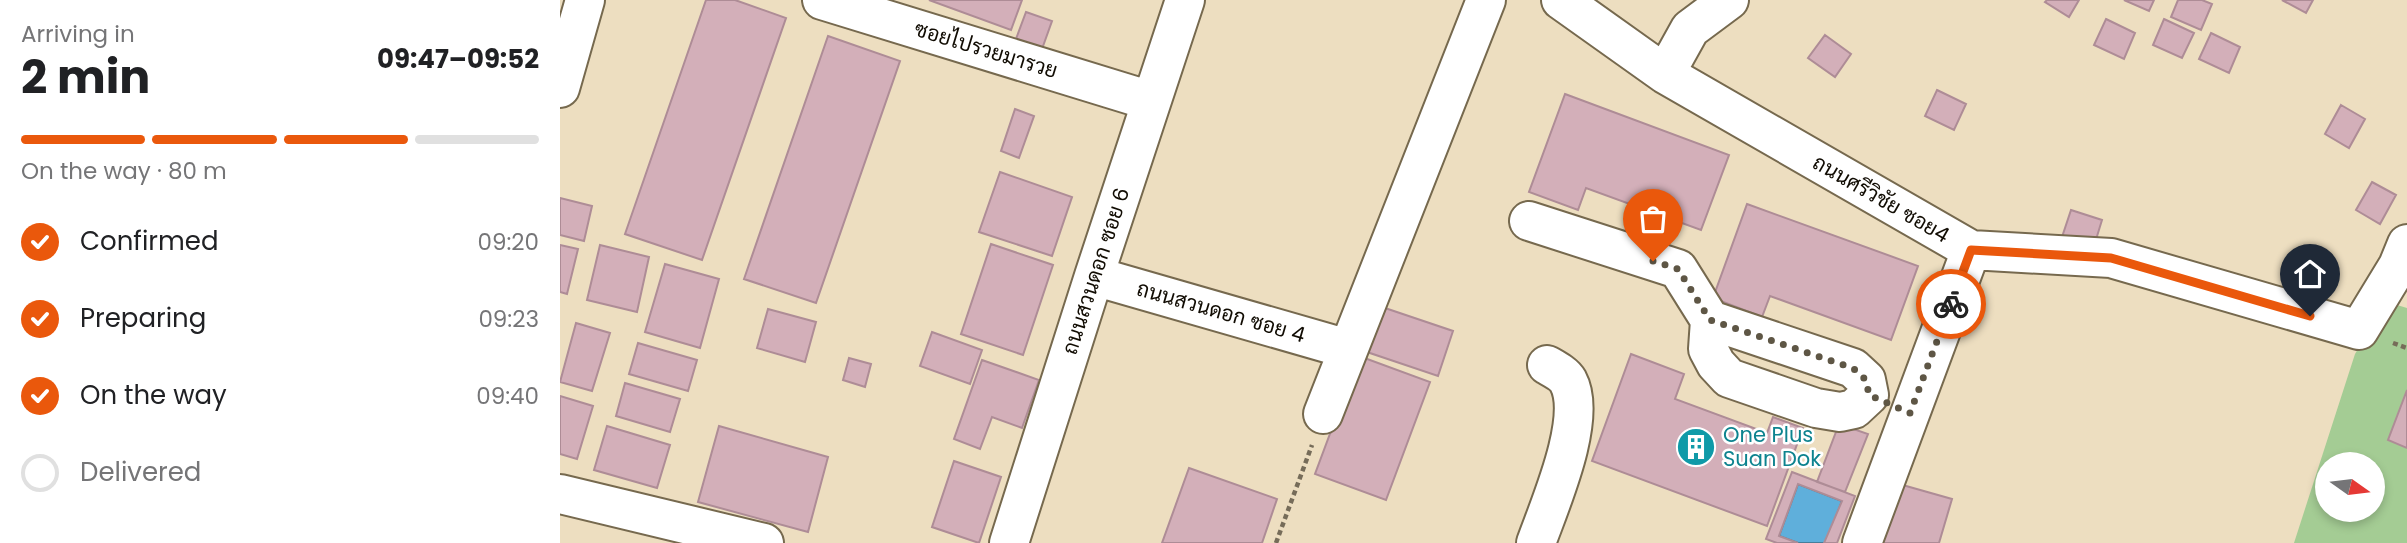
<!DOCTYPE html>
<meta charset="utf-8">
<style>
body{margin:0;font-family:Poppins,Sarabun,sans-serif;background:#f6f6f6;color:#202124;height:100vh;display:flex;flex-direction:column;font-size:26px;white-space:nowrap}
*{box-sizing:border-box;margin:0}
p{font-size:23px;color:#757577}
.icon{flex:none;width:38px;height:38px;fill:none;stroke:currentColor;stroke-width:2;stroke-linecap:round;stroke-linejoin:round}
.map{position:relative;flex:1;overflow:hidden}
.drawer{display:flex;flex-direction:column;background:#fff;width:560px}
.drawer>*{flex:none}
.needle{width:46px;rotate:104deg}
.buttons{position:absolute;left:1755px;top:452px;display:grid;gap:14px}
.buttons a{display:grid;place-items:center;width:70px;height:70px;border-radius:50%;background:#fff;box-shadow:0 4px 10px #0003;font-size:35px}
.pin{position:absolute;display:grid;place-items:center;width:60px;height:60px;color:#fff;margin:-72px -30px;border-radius:50% 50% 50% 0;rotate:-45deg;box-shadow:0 0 7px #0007}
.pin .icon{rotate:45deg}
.courier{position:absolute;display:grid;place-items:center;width:70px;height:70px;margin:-35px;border:5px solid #ea580c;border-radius:50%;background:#fff;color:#222;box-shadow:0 2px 9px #0007}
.overview em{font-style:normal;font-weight:700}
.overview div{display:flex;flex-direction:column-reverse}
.overview{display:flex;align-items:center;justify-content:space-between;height:119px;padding:0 21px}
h1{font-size:46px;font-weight:700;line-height:52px}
.bar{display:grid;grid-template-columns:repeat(4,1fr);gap:10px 7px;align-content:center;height:84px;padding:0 21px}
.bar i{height:9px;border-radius:5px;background:#e0e0e0}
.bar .current{background:#ea580c}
.bar p{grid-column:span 4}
ol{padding:0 21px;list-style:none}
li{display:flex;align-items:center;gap:21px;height:77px}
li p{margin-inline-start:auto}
li .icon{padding:7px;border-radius:50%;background:#ea580c;color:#fff;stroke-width:4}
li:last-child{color:#757577}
li i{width:38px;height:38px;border:4px solid #e0e0e0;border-radius:50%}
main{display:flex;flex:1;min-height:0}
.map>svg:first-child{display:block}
.green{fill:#a4cc94;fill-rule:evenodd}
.water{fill:#5fafdb;stroke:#487e9a;stroke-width:2}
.building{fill:#d3afb9;stroke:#ae8c96;stroke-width:2}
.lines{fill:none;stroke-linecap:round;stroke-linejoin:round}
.minor-casing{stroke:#76694e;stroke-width:42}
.path{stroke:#766c59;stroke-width:4.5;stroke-dasharray:5 3.5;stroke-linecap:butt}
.minor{stroke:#fff;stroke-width:38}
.done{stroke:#5e5645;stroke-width:7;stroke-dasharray:0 12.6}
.route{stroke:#ea580c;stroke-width:9}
.labels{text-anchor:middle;stroke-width:5;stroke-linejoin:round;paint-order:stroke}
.street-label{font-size:21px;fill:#110c03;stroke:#fff}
.culture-label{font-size:21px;fill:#0d838f;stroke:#fff;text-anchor:start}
</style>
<main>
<section class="drawer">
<div class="overview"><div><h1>2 min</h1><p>Arriving in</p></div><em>09:47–09:52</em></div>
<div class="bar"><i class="current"></i><i class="current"></i><i class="current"></i><i></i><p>On the way · 80 m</p></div>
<ol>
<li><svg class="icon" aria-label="check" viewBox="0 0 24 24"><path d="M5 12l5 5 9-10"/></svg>Confirmed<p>09:20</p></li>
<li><svg class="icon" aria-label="check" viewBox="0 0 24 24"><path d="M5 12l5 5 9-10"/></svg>Preparing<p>09:23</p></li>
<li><svg class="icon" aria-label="check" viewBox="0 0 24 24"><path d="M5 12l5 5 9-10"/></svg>On the way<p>09:40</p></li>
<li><i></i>Delivered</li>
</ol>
</section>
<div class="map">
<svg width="1847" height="543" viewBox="0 0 1847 543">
<rect width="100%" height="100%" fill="#eddec0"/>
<path class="green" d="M 1827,302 L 1847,308 L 1847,543 L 1734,543 L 1795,354 ZM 1768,464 L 1813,464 L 1813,509 L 1768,509 Z"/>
<path class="water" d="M 1238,484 L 1282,501 L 1266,543 L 1238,543 L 1219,536 Z"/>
<path class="building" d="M 146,0 L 175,0 L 226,18 L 142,260 L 65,234 Z
M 369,0 L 462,0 L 451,30 Z
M 1487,0 L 1519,0 L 1509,17 L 1485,2 Z
M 1564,0 L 1594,0 L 1589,11 Z
M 1618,0 L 1642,0 L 1652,4 L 1641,30 L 1611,17 Z
M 1722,0 L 1753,0 L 1746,13 Z
M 466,12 L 492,21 L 482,49 L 456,39 Z
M 1546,19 L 1575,33 L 1564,59 L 1534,45 Z
M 1604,19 L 1634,33 L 1622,58 L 1593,45 Z
M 1651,33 L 1680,47 L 1669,73 L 1639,59 Z
M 1265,35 L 1291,54 L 1275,77 L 1248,58 Z
M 268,36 L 340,61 L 256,303 L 184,279 Z
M 1377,90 L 1406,104 L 1394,130 L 1365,116 Z
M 1005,94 L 1169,155 L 1141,230 L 1026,188 L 1018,210 L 969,192 Z
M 1781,105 L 1805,119 L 1789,148 L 1765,134 Z
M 455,109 L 474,116 L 459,158 L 441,151 Z
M 440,172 L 512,197 L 492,256 L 419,232 Z
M 1812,182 L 1836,195 L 1820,224 L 1796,210 Z
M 0,198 L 32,206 L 24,241 L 0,235 Z
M 1187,204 L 1358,266 L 1331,340 L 1210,296 L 1202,317 L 1153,298 Z
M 1511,210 L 1542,220 L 1534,246 L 1502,237 Z
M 431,244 L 493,265 L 463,355 L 401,334 Z
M 0,245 L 18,249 L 7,294 L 0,292 Z
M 40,245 L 89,257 L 77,312 L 27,300 Z
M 105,264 L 159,279 L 140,348 L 85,332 Z
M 819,306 L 893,331 L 878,376 L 804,351 Z
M 208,309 L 256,322 L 245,362 L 197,348 Z
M 16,323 L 50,333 L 32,391 L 0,382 Z
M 372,332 L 422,350 L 410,384 L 360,366 Z
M 78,343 L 137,360 L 128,391 L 69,374 Z
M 1071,354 L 1124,374 L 1115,399 L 1207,433 L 1213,417 L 1243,428 L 1207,526 L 1032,461 Z
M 799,356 L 870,382 L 826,500 L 755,474 Z
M 289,358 L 311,364 L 305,387 L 283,380 Z
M 422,360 L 479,380 L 462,428 L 432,417 L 420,449 L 394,439 Z
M 65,383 L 120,399 L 110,432 L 56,416 Z
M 1847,390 L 1847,448 L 1828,440 Z
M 0,396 L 33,406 L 17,459 L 0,454 Z
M 1279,424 L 1308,434 L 1285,492 L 1257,482 Z
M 47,426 L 110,445 L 97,488 L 34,470 Z
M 159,426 L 268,457 L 248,532 L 138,502 Z
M 394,461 L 441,477 L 419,543 L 372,527 Z
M 629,468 L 717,499 L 702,543 L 602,543 Z
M 1232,472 L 1295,496 L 1277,543 L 1264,543 L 1282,501 L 1238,484 L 1219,536 L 1238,543 L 1217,543 L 1206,539 Z
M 1332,482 L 1392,499 L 1379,543 L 1315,543 Z"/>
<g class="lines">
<g class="minor-casing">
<path id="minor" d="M 262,0 L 591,101
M 1001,0 L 1105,74 L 1411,250 L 1551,258 L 1799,330 L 1838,266 L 1847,244
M 1105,74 L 1130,29 L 1169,0
M 0,88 L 25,0
M 969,221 L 1118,269 L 1150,320 L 1148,349 L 1156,364 L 1169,378 L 1256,408 L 1280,412 L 1294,409 L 1309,395
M 534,276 L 788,349
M 1150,320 L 1293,368 L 1306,380 L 1309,395
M 763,414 L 926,0
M 0,494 L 204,543
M 449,543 L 534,276 L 625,0
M 976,543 C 990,504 1028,418 1008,381 C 1004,374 994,369 987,365
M 1302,543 L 1411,250"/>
</g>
<path class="path" d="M 1833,343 L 1847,348
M 716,543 L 752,445"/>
<use href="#minor" class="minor"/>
</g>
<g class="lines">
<path class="done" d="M 1093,261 L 1118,269 L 1150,320 L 1293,368 L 1306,380 L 1309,395 L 1350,413 L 1391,304"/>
<path class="route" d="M 1391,304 L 1411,250 L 1551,258 L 1750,316"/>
</g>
<defs>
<g id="building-disc" transform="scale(2.0125)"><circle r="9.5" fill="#0f9aa8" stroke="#fff"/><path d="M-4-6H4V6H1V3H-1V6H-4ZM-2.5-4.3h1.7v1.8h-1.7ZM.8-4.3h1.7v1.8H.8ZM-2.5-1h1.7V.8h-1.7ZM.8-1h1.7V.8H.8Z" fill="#fff"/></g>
</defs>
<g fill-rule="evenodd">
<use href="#building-disc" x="1136" y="447"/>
</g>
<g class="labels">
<g class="street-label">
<text transform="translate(426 50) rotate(17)" y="7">ซอยไปรวยมารวย</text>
<text transform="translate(1321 199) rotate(30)" y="7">ถนนศรีวิชัย ซอย4</text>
<text transform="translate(536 271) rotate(-72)" y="7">ถนนสวนดอก ซอย 6</text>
<text transform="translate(661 312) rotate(16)" y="7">ถนนสวนดอก ซอย 4</text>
</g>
<g class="culture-label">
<text x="1163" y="442">One Plus<tspan x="1163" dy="24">Suan Dok</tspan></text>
</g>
</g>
</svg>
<div class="buttons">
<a><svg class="needle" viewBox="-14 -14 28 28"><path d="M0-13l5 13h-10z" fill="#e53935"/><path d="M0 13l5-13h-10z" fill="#757577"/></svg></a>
</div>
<div class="pin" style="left:1093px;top:261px;background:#ea580c"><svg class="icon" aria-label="bag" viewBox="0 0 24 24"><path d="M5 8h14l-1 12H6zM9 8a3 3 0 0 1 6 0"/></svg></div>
<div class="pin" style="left:1750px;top:316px;background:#1f2937"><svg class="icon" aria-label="home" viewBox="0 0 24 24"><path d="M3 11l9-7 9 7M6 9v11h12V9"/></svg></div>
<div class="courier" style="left:1391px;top:304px"><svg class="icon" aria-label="bike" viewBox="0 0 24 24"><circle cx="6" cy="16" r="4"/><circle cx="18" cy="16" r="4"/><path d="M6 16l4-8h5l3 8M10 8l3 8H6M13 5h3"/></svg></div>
</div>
</main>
